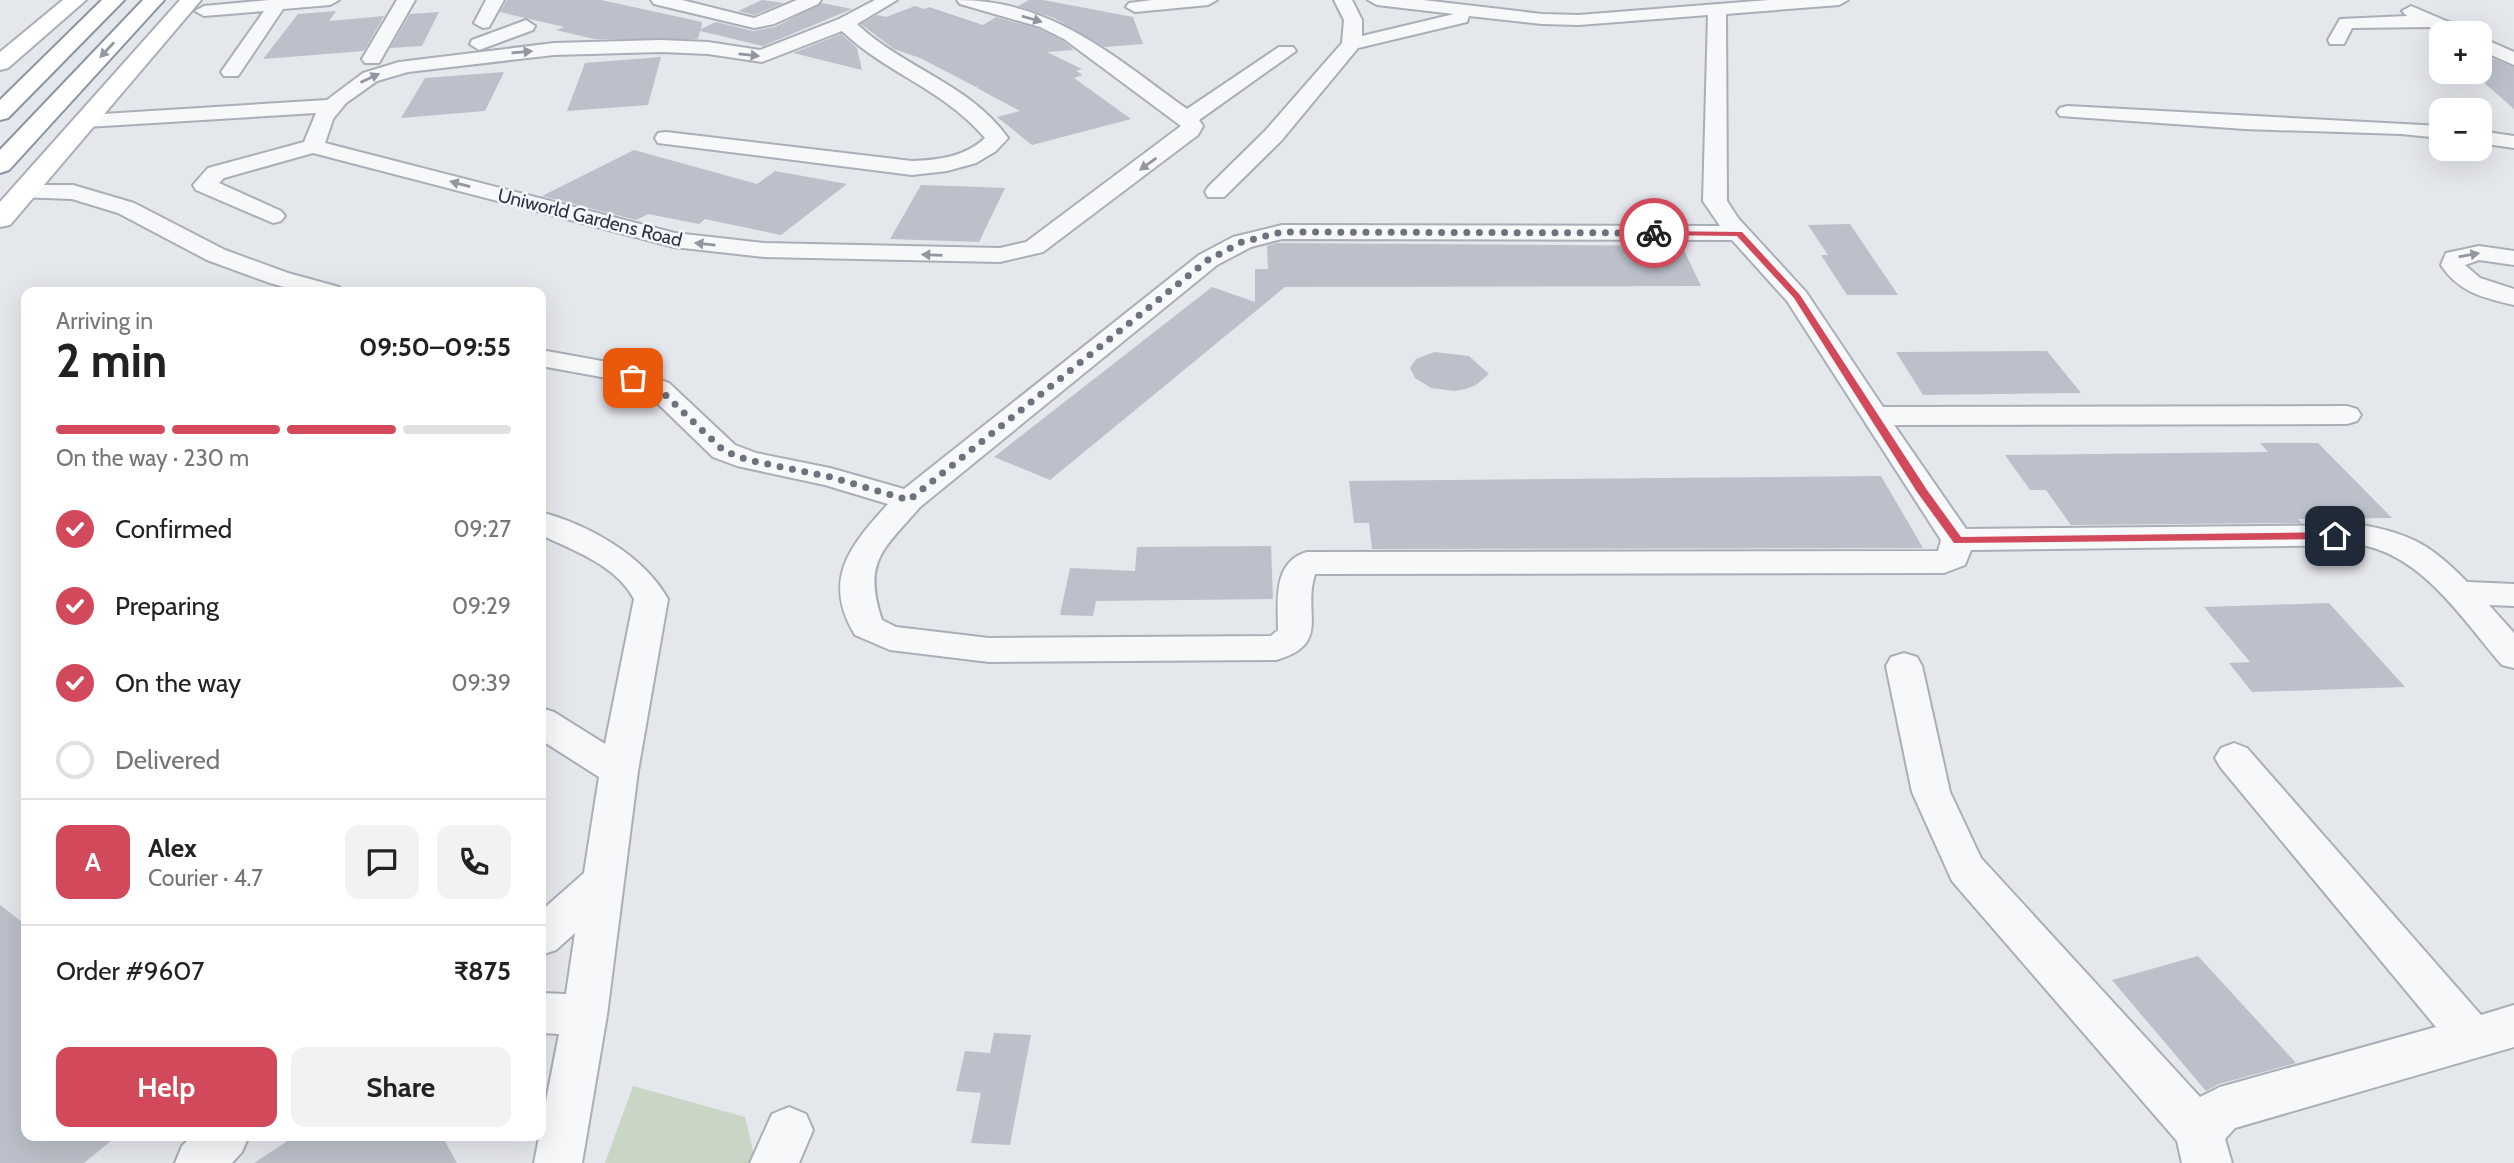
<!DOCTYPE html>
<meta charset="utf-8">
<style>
body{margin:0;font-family:Cabin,sans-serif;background:#f2f2f2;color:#222;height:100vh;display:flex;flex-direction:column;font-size:26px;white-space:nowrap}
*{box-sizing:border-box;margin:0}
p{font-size:23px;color:#767676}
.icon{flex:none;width:38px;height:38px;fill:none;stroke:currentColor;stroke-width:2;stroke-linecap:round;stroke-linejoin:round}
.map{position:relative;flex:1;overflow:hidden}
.sheet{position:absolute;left:21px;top:287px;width:525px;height:854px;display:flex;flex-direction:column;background:#fff;border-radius:14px;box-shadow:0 7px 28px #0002}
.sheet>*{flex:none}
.tools{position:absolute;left:2429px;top:21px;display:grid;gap:14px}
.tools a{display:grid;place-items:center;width:63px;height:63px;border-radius:14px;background:#fff;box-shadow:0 7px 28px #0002;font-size:35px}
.pin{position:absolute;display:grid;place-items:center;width:60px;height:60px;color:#fff;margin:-30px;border-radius:14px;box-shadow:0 4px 10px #0006}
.courier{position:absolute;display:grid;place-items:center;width:70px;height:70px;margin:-35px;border:5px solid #d1495b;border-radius:50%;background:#fff;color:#222;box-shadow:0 2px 9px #0007}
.summary em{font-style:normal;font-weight:700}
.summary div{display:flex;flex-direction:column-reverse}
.summary{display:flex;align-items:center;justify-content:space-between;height:119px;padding:0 35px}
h1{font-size:46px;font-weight:700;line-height:52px}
.bar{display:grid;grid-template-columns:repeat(4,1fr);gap:10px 7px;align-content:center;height:84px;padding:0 35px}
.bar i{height:9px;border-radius:5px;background:#e0e0e0}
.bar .current{background:#d1495b}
.bar p{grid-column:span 4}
.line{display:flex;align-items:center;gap:18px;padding:0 35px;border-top:2px solid #e0e0e0}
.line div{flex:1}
.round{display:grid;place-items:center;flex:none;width:74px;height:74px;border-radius:14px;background:#f2f2f2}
ol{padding:0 35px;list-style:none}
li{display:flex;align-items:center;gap:21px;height:77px}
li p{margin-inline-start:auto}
li .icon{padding:7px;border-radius:50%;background:#d1495b;color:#fff;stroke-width:4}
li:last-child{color:#767676}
li i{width:38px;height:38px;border:4px solid #e0e0e0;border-radius:50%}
.button{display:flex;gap:14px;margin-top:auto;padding:14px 35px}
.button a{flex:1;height:80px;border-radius:14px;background:#d1495b;color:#fff;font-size:28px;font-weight:700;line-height:80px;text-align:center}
.button a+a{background:#f2f2f2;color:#222}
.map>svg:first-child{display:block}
.green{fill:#c9d6c5}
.building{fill:#bbc0ca}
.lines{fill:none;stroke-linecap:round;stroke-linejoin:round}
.street-casing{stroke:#a9aeb7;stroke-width:4}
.secondary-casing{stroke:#a9aeb7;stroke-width:4}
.highway-casing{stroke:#8b94a3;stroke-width:4}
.street{fill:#f7f8fa;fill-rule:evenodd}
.secondary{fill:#fff;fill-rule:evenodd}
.highway{fill:#fff;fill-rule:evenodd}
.oneway{fill:#9196a0}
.oneway2{fill:#959aa2}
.route{fill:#d1495b}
.done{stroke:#6c737f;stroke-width:7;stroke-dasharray:0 12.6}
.labels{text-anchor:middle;stroke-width:5;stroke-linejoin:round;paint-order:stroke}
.far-street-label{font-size:19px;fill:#2b3445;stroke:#f4f6f9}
</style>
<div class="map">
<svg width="2514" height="1163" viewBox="0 0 2514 1163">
<rect width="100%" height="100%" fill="#e4e7ec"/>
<path class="green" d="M 633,1086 L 745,1117 L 756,1163 L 605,1163 Z"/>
<path class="building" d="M 507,0 L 601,0 L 702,22 L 701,29 L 716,22 L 753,31 L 775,27 L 822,3 L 852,9 L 763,46 L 700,31 L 698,39 L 594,39 L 556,30 L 564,27 L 500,12 Z
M 762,0 L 784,3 L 754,15 L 738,11 Z
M 1029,0 L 1043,0 L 1133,17 L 1143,44 L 1105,47 L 1054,18 L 1018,6 Z
M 915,6 L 924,9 L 929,7 L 983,25 L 996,17 L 1039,29 L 1063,41 L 1074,50 L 1047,52 L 1082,69 L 1076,71 L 1083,75 L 1074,78 L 1131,119 L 1032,145 L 997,117 L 1020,111 L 977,88 L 979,85 L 976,87 L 920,58 L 894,49 L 861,24 L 877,15 L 886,17 Z
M 336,11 L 329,21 L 384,16 L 364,51 L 263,59 L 298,14 Z
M 439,12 L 422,46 L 390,48 L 410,14 Z
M 841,34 L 857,48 L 862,70 L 793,53 Z
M 2480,53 L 2514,67 L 2514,109 L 2472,72 L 2480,72 Z
M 661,57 L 648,105 L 567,111 L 585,63 Z
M 504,72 L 485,111 L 401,118 L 425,78 Z
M 634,150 L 757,184 L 775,171 L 847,184 L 781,235 L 705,219 L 699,224 L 648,214 L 636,220 L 542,196 Z
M 921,185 L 980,187 L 1005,188 L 979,242 L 890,239 Z
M 1850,224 L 1898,295 L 1847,295 L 1821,255 L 1828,255 L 1808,225 Z
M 1277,243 L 1682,246 L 1701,286 L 1285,287 L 1050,480 L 994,457 L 1212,287 L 1255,302 L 1255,269 L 1268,269 L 1267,246 Z
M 2047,351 L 2081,393 L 1923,395 L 1896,352 Z
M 1434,352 L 1469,356 L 1489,374 L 1476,385 L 1466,389 L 1455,391 L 1431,388 L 1415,378 L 1410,368 L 1416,359 Z
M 2260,443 L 2318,443 L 2392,518 L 2298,519 L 2302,523 L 2071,525 L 2046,490 L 2030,490 L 2005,455 L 2268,452 Z
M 1881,476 L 1923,548 L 1372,549 L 1369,523 L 1354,523 L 1349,481 Z
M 1271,546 L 1273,599 L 1096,601 L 1093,616 L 1060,615 L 1070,568 L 1135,571 L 1137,547 Z
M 2329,603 L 2405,687 L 2252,692 L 2229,663 L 2250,662 L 2204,607 Z
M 0,905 L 26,925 L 26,1136 L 117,1136 L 84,1163 L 0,1163 Z
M 2198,956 L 2296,1063 L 2219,1084 L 2206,1091 L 2112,980 Z
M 994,1033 L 1031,1035 L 1010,1145 L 971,1143 L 981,1093 L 956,1091 L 965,1051 L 990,1053 Z
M 295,1136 L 442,1136 L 457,1163 L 254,1163 Z"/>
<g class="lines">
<g class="street-casing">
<path id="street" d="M 269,0 L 339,0 L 330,5 L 283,9 L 238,76 L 224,76 L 221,72 L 264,11 L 204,16 L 195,11 L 204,6 Z
M 397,0 L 415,0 L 379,63 L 365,63 L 362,59 Z
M 486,0 L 504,0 L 489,27 L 483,28 L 474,23 Z
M 651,0 L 682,0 L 754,18 L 797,0 L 821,0 L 818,4 L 774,24 L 754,28 L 654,4 Z
M 875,0 L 897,0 L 857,24 C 903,68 970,84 1008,138 L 996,151 L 976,163 L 947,171 L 912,175 L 666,144 L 658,143 L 655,138 L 658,133 L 666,132 L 912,161 C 939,160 965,157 985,138 C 942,88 887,74 842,31 L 762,62 L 708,54 L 661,52 L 554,55 L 408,72 L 377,81 L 346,103 L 333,119 L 325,143 L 675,233 L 764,243 L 1000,248 L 1026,242 L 1181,126 L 1064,39 L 1040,27 L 960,4 L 957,0 C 1053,0 1114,57 1187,109 L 1279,47 L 1293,47 L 1296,51 L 1199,120 L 1203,126 L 1198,135 L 1043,252 L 1000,262 L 764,257 L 674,247 L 313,153 L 224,178 L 219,183 L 281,211 L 285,216 L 281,221 L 273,223 L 196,190 L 193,185 L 208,168 L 304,142 L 316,113 L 87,127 L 80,125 L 77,121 L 80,117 L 87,115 L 327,100 L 363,73 L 399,62 L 554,43 L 661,40 L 708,42 L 760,50 L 839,19 Z
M 1152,0 L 1217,0 L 1208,5 L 1135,12 L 1126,7 L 1129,3 Z
M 1334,0 L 1352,0 L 1362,20 L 1362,36 L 1454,14 L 1377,5 L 1368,0 L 1423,0 L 1542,14 L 1579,15 L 1769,0 L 1848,0 L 1839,5 L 1726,14 L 1727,201 L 1738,218 L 1806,292 L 1883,407 L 2347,406 L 2357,409 L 2361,415 L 2357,421 L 2347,424 L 1894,425 L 1966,529 L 2362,525 C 2412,534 2432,546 2467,582 L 2514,584 L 2514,606 L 2489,605 L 2514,633 L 2514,668 L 2502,665 C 2463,620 2424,557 2362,545 L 1971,550 L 1965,565 L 1944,573 L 1315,574 C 1302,614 1332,644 1276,660 L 989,662 L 890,650 L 855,635 C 821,579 851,545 888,504 L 825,485 L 737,466 L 713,457 L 649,395 L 607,378 L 541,366 L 541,350 L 624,365 L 669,383 L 735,445 L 756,453 L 830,468 L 904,489 L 1199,255 L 1233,237 L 1282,225 L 1720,226 L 1703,201 L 1708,15 L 1579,25 L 1542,24 L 1469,16 L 1467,22 L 1358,48 L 1281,141 L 1224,197 L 1208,197 L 1205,192 L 1208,187 L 1265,131 L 1342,43 L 1344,20 ZM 1282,239 L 1732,240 L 1787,301 L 1941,540 L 1938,551 L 1307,552 C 1272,562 1278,602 1278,630 L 1271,636 L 989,638 L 896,627 L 882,620 C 862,561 884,549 920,507 L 1217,265 L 1251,247 Z
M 2411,6 L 2465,29 L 2467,33 L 2444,33 L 2429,27 L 2352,28 L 2344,44 L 2330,44 L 2328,40 L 2340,19 L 2407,16 L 2402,11 Z
M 526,20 L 535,26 L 533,30 L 479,50 L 470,44 L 472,40 Z
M 2480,37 L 2514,52 L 2514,65 L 2480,50 Z
M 2067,106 L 2441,126 L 2441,138 L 2401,134 L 2245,129 L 2060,116 L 2057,112 L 2060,108 Z
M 2480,131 L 2514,136 L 2514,148 L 2480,143 Z
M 25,185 L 73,185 L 134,203 L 225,250 L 288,273 L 339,287 L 343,292 L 302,292 L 270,283 L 207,260 L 118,213 L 72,199 L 17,197 L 14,192 L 17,187 Z
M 2479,246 L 2514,251 L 2514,265 L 2479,260 L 2465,265 L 2480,278 L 2514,289 L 2514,305 C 2484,298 2458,292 2441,265 L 2446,253 Z
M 541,512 C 589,525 643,555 668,599 L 638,771 L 607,1015 L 582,1163 L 534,1163 L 559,1034 L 541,1033 L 541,993 L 566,994 L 575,933 L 556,950 L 541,955 L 541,911 L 584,873 L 599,777 L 541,740 L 541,708 L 554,712 L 605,744 L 634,599 C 616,565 573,550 541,535 Z
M 1904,653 L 1917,657 L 1922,666 L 1950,792 L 1981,858 L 2200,1097 L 2220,1087 L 2436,1027 L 2221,768 L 2215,758 L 2221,748 L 2234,743 L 2247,748 L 2481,1015 L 2514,1005 L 2514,1047 L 2235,1128 L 2225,1139 L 2232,1163 L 2182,1163 L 2177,1141 L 1952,881 L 1912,792 L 1886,666 L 1891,657 Z
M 789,1107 L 806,1114 L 813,1130 L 799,1163 L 750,1163 L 772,1114 Z
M 192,1136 L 249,1136 L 242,1152 L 232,1163 L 175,1163 L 182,1146 Z"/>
</g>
<g class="secondary-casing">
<path id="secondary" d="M 63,0 L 86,0 L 8,68 L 0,70 L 0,52 Z
M 180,0 L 201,0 L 10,225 L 0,227 L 0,202 Z"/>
</g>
<g class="highway-casing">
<path id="highway" d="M 102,0 L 124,0 L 8,118 L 0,120 L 0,100 Z
M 143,0 L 164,0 L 9,170 L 0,173 L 0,150 Z"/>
</g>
<use href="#street" class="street"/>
<use href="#secondary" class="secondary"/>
<use href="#highway" class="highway"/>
</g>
<defs><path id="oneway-solid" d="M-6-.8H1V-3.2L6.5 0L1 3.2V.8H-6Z" transform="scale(1.75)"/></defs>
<g class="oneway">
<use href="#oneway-solid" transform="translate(1032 19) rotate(16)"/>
<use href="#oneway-solid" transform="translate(522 52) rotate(-5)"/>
<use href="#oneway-solid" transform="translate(749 55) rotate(6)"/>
<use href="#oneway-solid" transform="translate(370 78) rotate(-25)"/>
<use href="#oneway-solid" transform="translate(1148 164) rotate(144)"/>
<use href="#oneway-solid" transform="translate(460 184) rotate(-165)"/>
<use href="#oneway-solid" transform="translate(705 244) rotate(-174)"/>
<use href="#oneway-solid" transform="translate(932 255) rotate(-178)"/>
<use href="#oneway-solid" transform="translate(2469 255) rotate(-10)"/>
</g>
<use class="oneway2" href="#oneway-solid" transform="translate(107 50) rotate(133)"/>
<path class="route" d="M 1654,231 L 1742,232 L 1800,295 L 1927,490 L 1961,537 L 2335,532 L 2341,536 L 2335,539 L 1954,543 L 1917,492 L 1794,298 L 1737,236 L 1651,235 Z"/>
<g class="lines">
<path class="done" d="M 633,378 L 659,389 L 724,451 L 748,460 L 830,477 L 909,500 L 1208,260 L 1242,242 L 1282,232 L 1654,233"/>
</g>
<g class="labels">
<g class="far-street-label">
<text transform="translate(590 217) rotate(14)" y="7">Uniworld Gardens Road</text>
</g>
</g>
</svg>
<div class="tools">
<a>+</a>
<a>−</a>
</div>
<div class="pin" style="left:633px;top:378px;background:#ea580c"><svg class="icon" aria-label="bag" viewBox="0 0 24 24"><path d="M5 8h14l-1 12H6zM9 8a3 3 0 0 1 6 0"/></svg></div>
<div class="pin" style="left:2335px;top:536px;background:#1f2937"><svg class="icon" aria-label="home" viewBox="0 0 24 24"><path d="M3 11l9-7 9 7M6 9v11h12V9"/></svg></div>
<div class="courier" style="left:1654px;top:233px"><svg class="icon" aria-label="bike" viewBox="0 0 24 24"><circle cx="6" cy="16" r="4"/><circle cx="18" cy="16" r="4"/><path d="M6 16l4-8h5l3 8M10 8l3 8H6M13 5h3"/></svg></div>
<section class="sheet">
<div class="summary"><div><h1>2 min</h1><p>Arriving in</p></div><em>09:50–09:55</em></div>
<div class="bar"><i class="current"></i><i class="current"></i><i class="current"></i><i></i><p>On the way · 230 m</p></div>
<ol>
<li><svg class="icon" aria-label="check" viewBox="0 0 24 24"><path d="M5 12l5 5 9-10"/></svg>Confirmed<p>09:27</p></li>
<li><svg class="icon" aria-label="check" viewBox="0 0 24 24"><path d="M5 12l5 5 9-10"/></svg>Preparing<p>09:29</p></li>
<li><svg class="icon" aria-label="check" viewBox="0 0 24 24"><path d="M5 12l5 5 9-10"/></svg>On the way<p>09:39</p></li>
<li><i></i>Delivered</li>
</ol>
<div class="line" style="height:126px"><b class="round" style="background:#d1495b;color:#fff">A</b><div><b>Alex</b><p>Courier · 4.7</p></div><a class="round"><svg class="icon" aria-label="chat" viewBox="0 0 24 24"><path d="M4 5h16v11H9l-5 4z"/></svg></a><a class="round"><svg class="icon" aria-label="phone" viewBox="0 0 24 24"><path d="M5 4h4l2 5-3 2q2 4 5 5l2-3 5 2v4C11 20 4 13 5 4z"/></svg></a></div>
<div class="line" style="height:91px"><div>Order #9607</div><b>₹875</b></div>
<div class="button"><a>Help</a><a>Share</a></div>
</section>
</div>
